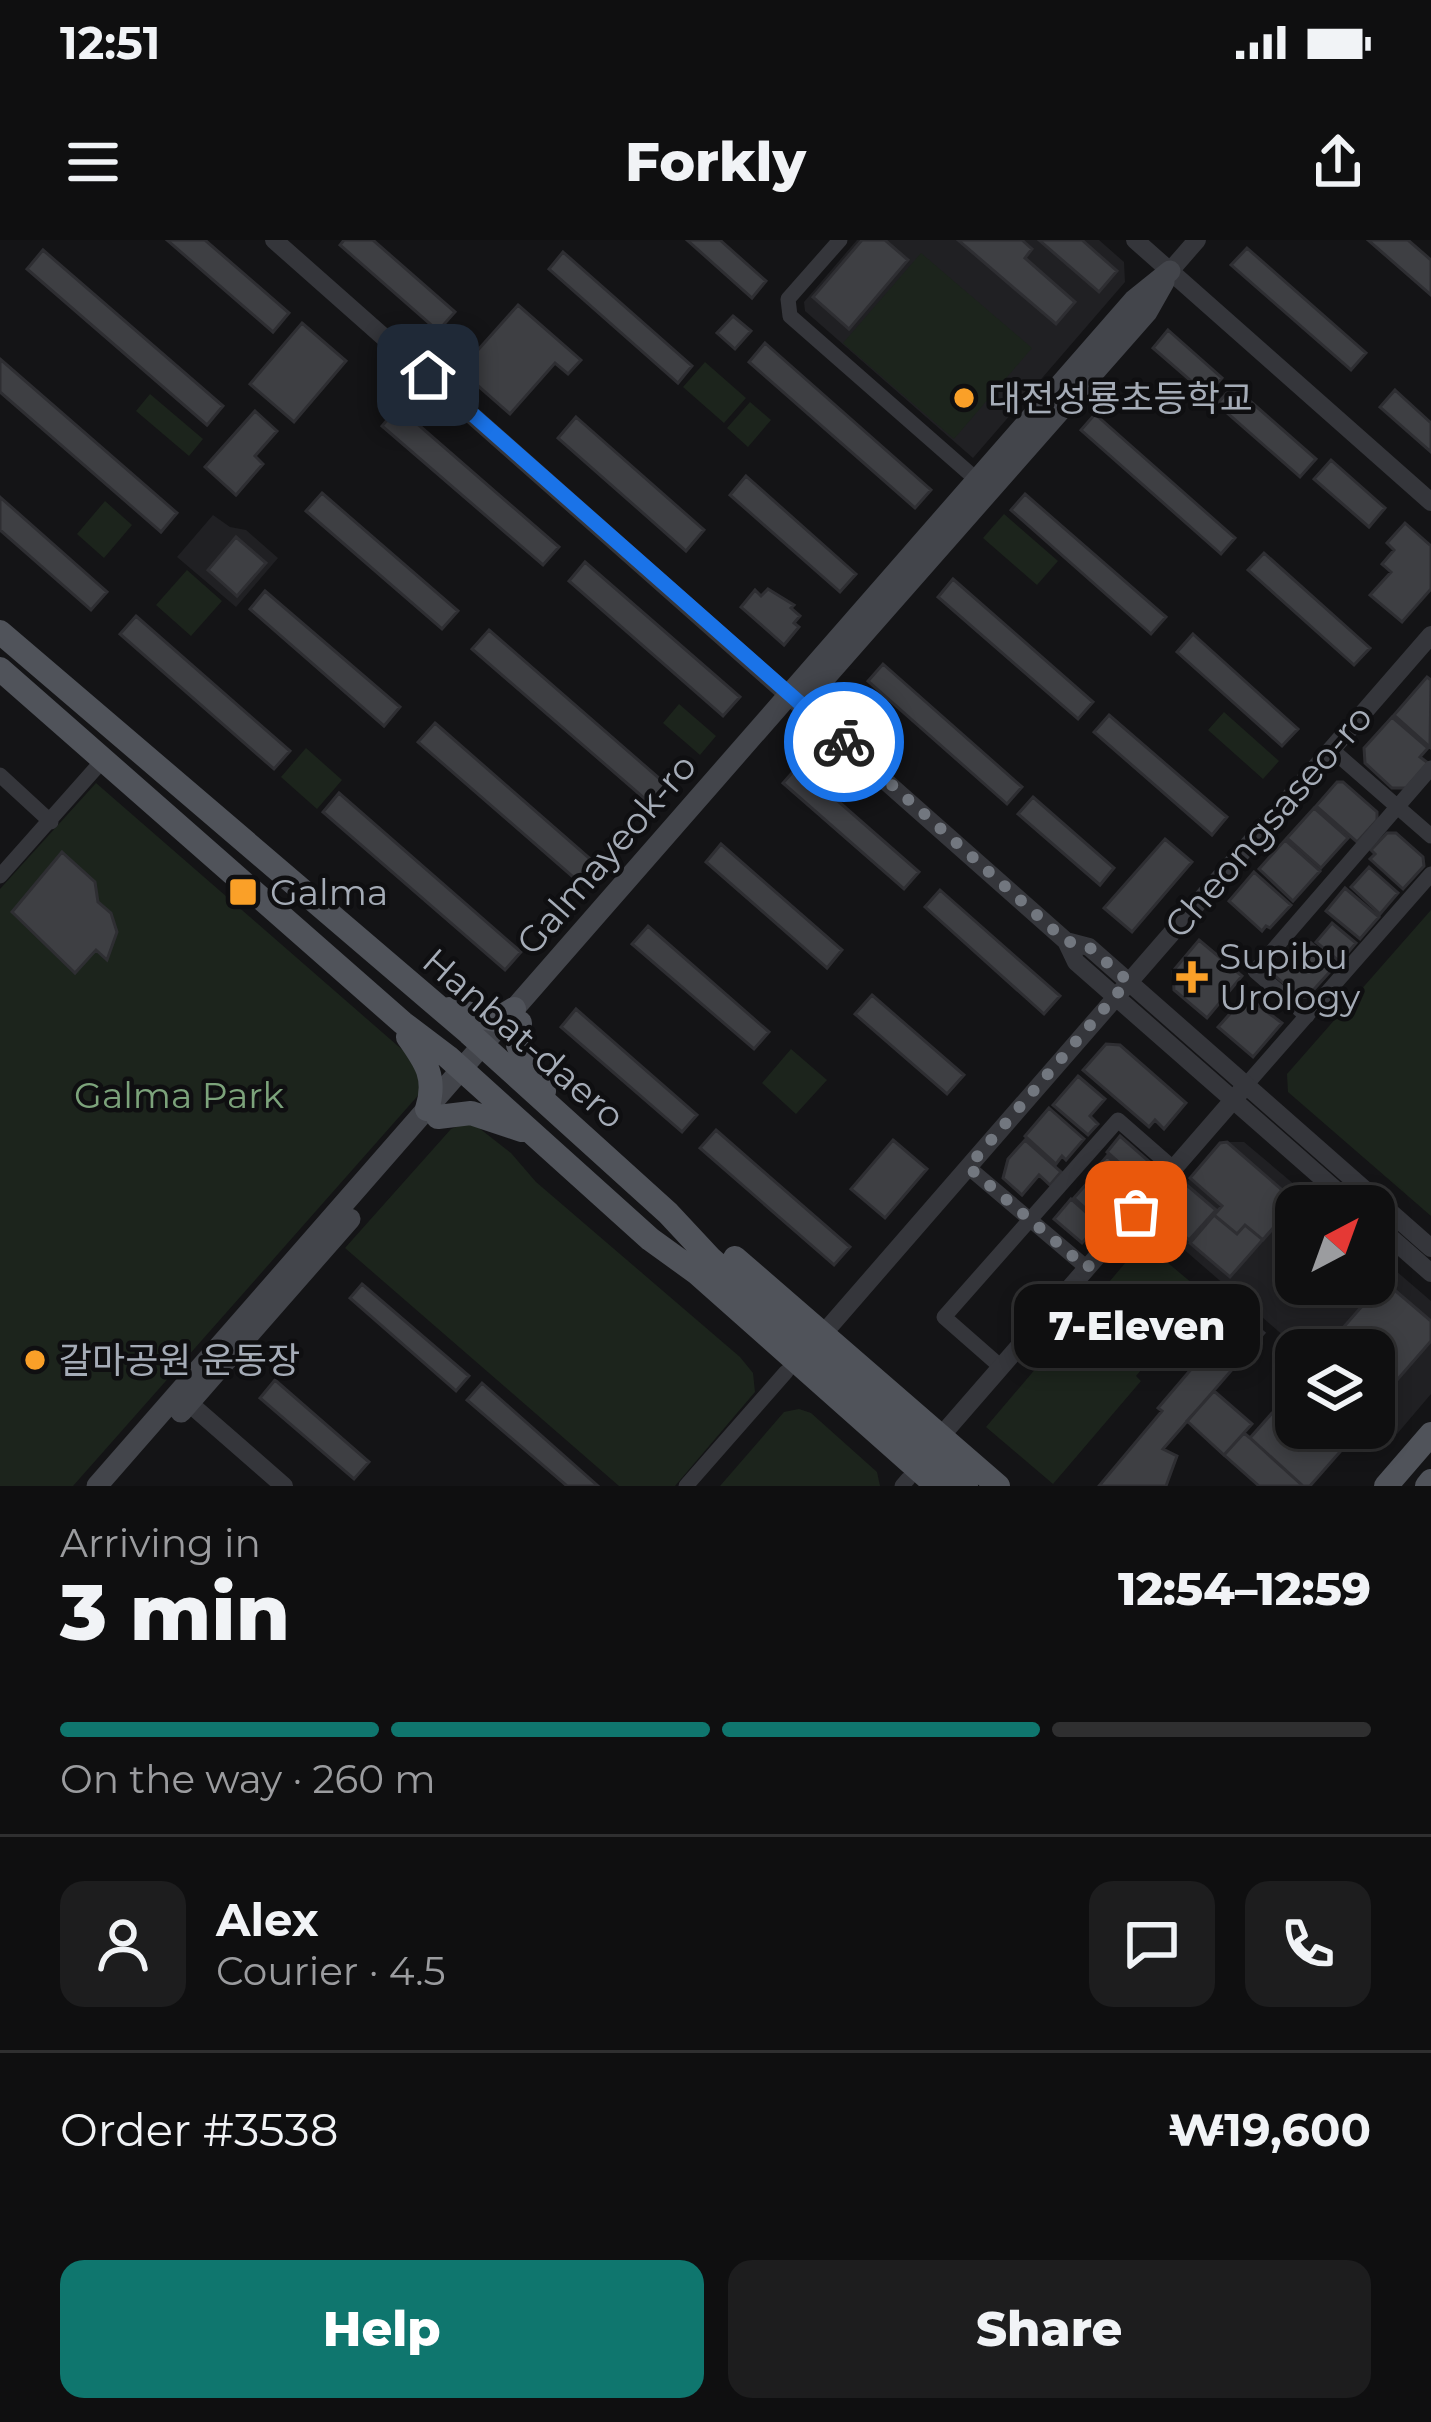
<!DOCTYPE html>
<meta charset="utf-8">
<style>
body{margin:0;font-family:Montserrat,"Noto Sans KR",sans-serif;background:#1d1d1e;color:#f1f3f6;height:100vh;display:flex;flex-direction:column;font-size:45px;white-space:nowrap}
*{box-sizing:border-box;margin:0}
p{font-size:39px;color:#9b9c9f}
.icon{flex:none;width:66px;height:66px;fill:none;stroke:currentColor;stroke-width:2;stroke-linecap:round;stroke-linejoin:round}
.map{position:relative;height:1246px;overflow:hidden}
.side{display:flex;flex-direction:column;background:#0f0f10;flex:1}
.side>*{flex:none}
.needle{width:78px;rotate:41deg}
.fabs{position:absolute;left:1275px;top:945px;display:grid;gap:24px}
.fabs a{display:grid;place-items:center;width:120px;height:120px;border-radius:24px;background:#0f0f10;box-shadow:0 6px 18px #0003,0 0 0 3px #2f2f30;font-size:60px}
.pin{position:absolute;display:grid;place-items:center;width:102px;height:102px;color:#fff;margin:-51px;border-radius:24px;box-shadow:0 6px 18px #0006}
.courier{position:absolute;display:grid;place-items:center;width:120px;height:120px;margin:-60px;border:9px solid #1a73e8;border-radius:50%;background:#fff;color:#222;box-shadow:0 3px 15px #0007}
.bubble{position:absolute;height:84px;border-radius:24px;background:#0f0f10;box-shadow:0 6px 18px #0003,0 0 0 3px #2f2f30;font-size:39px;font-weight:800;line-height:84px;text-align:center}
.headline em{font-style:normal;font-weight:800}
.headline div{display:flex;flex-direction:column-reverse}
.headline{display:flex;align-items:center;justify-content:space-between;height:204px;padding:0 60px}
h1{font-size:78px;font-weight:800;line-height:90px}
.bar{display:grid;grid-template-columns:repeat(4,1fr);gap:18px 12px;align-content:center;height:144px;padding:0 60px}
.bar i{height:15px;border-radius:9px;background:#2f2f30}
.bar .active{background:#0f766e}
.bar p{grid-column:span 4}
.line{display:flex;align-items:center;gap:30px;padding:0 60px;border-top:3px solid #2f2f30}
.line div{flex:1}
.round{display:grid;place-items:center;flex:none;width:126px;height:126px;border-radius:24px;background:#1d1d1e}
.cta{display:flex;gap:24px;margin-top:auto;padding:24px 60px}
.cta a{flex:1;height:138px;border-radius:24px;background:#0f766e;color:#fff;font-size:48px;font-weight:800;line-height:138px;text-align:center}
.cta a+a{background:#1d1d1e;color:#f1f3f6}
.status{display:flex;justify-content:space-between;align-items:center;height:84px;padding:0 60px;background:#0f0f10;direction:ltr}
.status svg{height:33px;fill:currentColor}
header{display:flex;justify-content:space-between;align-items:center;height:156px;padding:0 60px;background:#0f0f10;font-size:54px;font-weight:800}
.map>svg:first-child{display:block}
.built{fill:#202023}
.green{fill:#1c241c}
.building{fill:#3e3f43;stroke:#2e2e32;stroke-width:3}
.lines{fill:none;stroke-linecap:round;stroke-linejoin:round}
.minor{stroke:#35363b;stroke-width:15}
.tertiary{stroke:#35363b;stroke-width:18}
.secondary{stroke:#43454b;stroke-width:21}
.primary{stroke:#50535a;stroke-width:24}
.done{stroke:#72777f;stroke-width:12;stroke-dasharray:0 21.6}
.route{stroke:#1a73e8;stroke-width:15}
.poi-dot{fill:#faa028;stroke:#0f0f11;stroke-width:4.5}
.labels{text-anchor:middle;stroke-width:9;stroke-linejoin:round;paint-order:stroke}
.poi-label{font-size:36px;fill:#a5acb7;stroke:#0f0f11;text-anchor:start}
.street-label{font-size:36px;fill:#a5acb7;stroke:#0f0f11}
.park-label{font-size:36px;fill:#7ca37b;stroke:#0f0f11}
</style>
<div class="status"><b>12:51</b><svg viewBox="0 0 49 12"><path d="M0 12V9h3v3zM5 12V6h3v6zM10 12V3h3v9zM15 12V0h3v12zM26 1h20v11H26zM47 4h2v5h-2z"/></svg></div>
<header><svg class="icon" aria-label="menu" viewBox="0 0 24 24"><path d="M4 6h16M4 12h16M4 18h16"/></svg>Forkly<svg class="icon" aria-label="share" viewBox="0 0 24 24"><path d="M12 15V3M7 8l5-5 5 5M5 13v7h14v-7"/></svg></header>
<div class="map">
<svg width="1431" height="1246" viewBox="0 0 1431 1246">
<rect width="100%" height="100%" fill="#141416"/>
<path class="built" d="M 857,0 L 1099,0 L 1124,22 L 1125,42 L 973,218 L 805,71 L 804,62 Z
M 213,275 L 230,287 L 246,290 L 278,318 L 236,367 L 177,317 Z
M 1224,902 L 1244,902 L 1320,966 L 1296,966 L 1296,1044 L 1374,1044 L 1374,1012 L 1431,1061 L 1431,1154 L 1397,1194 L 1374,1174 L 1374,1110 L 1300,1110 L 1151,981 Z"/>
<path class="green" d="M 921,13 L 1032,108 L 954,199 L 843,103 Z
M 705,122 L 746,158 L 724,183 L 683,147 Z
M 150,154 L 203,199 L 189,216 L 136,171 Z
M 750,162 L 771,180 L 748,207 L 727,188 Z
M 105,261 L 132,285 L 104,318 L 77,294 Z
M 1004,274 L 1058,321 L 1037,345 L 983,298 Z
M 187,330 L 222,361 L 191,396 L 156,365 Z
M 679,464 L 716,496 L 700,515 L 663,483 Z
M 1224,472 L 1279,521 L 1263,539 L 1208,490 Z
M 306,508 L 342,540 L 317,569 L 281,537 Z
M 96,543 L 406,813 L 416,827 L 422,851 L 73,1246 L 0,1246 L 0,649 Z
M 1431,670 L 1431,976 L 1288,852 L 1287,834 Z
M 791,809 L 827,840 L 796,874 L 762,843 Z
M 470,881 L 511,913 L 536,942 L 740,1117 L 753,1133 L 755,1152 L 675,1246 L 619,1246 L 345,1008 L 451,889 Z
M 1143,1002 L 1205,1054 L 1136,1136 L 1141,1141 L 1053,1244 L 986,1187 Z
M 799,1169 L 811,1173 L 877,1232 L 880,1246 L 720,1246 L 784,1172 Z"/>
<path class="building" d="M 167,0 L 205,0 L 289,73 L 273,92 Z
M 344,0 L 373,0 L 455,72 L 438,91 L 340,5 Z
M 687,0 L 720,0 L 766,41 L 752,58 Z
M 862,0 L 885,0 L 908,20 L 849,89 L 813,57 Z
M 958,0 L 1022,0 L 1032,9 L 1025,18 L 1075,62 L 1056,84 Z
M 1039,0 L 1082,0 L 1117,31 L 1099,52 Z
M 1368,0 L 1408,0 L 1431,20 L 1431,55 Z
M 1247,8 L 1366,113 L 1351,130 L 1231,25 Z
M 43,10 L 223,166 L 207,185 L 27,29 Z
M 563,12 L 692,126 L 678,143 L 549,29 Z
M 518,65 L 581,120 L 568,134 L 555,123 L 510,174 L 460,130 Z
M 733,76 L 751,91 L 735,109 L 717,93 Z
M 302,83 L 346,121 L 294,182 L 250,144 Z
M 1168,90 L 1222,138 L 1207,155 L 1153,108 Z
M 765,103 L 931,250 L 915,268 L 749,122 Z
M 0,119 L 177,273 L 161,292 L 0,152 Z
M 1233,146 L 1316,219 L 1300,237 L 1217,164 Z
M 1395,150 L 1431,183 L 1431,212 L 1380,167 Z
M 398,167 L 559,307 L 543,325 L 382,186 Z
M 255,171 L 277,191 L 255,216 L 263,224 L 236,255 L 205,227 Z
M 1095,174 L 1235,298 L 1221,314 L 1081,190 Z
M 576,177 L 704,290 L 686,311 L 558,198 Z
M 1331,220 L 1385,268 L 1369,287 L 1314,239 Z
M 746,236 L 856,334 L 840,352 L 730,255 Z
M 322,253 L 458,371 L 442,389 L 306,271 Z
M 1025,254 L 1166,377 L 1151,394 L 1011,270 Z
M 0,257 L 107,352 L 91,370 L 0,290 Z
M 1405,283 L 1431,306 L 1431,349 L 1402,382 L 1370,355 L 1391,332 L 1382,324 L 1394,310 L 1387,303 Z
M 236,297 L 266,323 L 237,356 L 208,330 Z
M 1264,313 L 1370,408 L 1354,425 L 1248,330 Z
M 585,322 L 740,457 L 723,476 L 569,341 Z
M 953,339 L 1093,462 L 1078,479 L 938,357 Z
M 768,349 L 794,365 L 791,368 L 800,376 L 794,383 L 799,387 L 784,405 L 741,367 L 755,350 L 761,356 Z
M 265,351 L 400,467 L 384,486 L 250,369 Z
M 136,376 L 290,511 L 274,529 L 120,394 Z
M 489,390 L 668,546 L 652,565 L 472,409 Z
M 1193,394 L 1298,489 L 1282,506 L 1177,412 Z
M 883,424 L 1022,547 L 1007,564 L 868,441 Z
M 1427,437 L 1431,440 L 1430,507 L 1394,475 Z
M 1109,475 L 1227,577 L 1212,595 L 1094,492 Z
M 1392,477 L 1428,508 L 1420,517 L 1428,523 L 1406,548 L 1392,548 L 1365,523 L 1364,508 Z
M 435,483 L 596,624 L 580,643 L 418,502 Z
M 798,526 L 919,632 L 904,649 L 783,543 Z
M 1337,542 L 1343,542 L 1377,572 L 1377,580 L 1357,602 L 1316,566 Z
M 339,553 L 521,712 L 505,730 L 323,572 Z
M 1033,557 L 1114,628 L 1100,645 L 1018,574 Z
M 1314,568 L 1348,598 L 1321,628 L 1287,598 Z
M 1387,593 L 1396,593 L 1423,617 L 1424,626 L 1403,649 L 1370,619 L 1375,614 L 1371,610 Z
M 1165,599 L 1192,622 L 1132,692 L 1104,668 Z
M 1285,600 L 1320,631 L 1293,661 L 1259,629 Z
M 721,604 L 842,710 L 827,728 L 706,622 Z
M 62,612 L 95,642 L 98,662 L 111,673 L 117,692 L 107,720 L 96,710 L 75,733 L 12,672 Z
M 1369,627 L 1398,653 L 1380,674 L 1351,647 Z
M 1254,632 L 1291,665 L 1270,688 L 1266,686 L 1262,691 L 1229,661 Z
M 1345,648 L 1379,677 L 1360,699 L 1326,671 Z
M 940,650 L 1060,756 L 1044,774 L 925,667 Z
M 1332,683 L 1356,703 L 1340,722 L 1316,702 Z
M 648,686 L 769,792 L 754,809 L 632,704 Z
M 1199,700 L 1242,736 L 1207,778 L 1174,750 L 1173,731 Z
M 1311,703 L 1336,725 L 1307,757 L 1300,758 L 1273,734 L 1296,709 L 1302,714 Z
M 872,755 L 964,835 L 947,854 L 855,774 Z
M 1246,756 L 1282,783 L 1253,817 L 1218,787 Z
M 576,769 L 697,875 L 682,892 L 561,787 Z
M 1106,804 L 1120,805 L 1186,863 L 1164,889 L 1155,880 L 1149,887 L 1083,830 Z
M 1078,836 L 1105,859 L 1090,876 L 1098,884 L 1088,895 L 1053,865 Z
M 1049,868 L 1084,899 L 1066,920 L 1062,916 L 1056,924 L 1025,896 Z
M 716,890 L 850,1007 L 834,1025 L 700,908 Z
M 1120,896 L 1153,925 L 1140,941 L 1107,912 Z
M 893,900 L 927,929 L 885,978 L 851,949 Z
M 1025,900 L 1061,932 L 1050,945 L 1039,935 L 1022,955 L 1003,938 L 1008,919 Z
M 1227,902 L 1296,962 L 1230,1037 L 1190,1003 L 1222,966 L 1190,938 L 1220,903 Z
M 1227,902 L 1296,962 L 1263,1000 L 1245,985 L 1237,994 L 1214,975 L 1222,966 L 1190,938 L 1220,903 Z
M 1107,916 L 1136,941 L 1119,961 L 1090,936 Z
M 1089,941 L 1118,966 L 1103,984 L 1074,958 Z
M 1182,941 L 1216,970 L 1189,1000 L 1156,972 Z
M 1071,959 L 1099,984 L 1082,1003 L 1054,979 Z
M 1384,1041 L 1431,1081 L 1431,1101 L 1391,1147 L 1374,1132 L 1374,1110 L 1348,1110 L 1334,1098 Z
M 362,1044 L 469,1136 L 456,1151 L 350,1058 Z
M 1240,1072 L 1264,1093 L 1163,1209 L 1177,1216 L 1166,1246 L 1099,1246 L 1162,1171 L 1158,1168 Z
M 275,1140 L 369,1222 L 354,1239 L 260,1158 Z
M 482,1143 L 598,1246 L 567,1246 L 467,1160 Z
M 1296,1146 L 1296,1188 L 1361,1188 L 1310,1246 L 1303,1246 L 1250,1198 Z
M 1214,1151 L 1252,1184 L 1224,1215 L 1187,1181 Z
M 1244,1193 L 1250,1198 L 1303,1246 L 1259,1246 L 1224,1215 Z"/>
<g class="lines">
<path class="minor" d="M 840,0 L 788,59 L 790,76 L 977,240
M 1331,509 L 1431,596
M 0,535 L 51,582
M 0,636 L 103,520
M 1307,776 L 1255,731 L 1431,528
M 1246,845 L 1431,634
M 968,927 L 1087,1028
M 1001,1127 L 944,1077 L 1118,880 L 1174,929
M 686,1246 L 786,1132
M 902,1246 L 908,1239"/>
<path class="tertiary" d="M 274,0 L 1066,701 L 1076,722 L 1354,966
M 1135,0 L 1431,262
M 1170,31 L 1197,0
M 1066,701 L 1089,707 L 1431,1008
M 1374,983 L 1431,1033
M 823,1094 L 1431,395
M 189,1163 L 284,1246
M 941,1196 L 1241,851"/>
<path class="secondary" d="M 802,464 L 1147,72 L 1164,42
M 181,1172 L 350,979
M 97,1246 L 1134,60 L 1170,31"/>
<path class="primary" d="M 0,392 L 469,793 L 668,973 L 710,1018 L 966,1246
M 0,429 L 403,783 L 448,817 L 650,999 L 697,1033 L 937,1246
M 449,769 L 496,780 L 514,769
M 520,783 L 518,805 L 544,851
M 408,797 C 426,822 437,838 427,869
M 438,877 L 471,873 L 522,890
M 735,1018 L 998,1246
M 1386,1246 L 1431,1194
M 1427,1246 L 1431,1241"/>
</g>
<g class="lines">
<path class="done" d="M 844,502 L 1066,701 L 1089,707 L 1128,741 L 968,927 L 1087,1028 L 1136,972"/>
<path class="route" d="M 428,135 L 844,502"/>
</g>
<g class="poi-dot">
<circle cx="964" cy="158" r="12"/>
<rect x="228" y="637" width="30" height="30" rx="6"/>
<path d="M1186 719h12v12h12v12h-12v12h-12v-12h-12v-12h12z"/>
<circle cx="35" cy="1120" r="12"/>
</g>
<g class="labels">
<g class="poi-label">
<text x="988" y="171">대전성룡초등학교</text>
<text x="270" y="665">Galma</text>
<text x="1219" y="729">Supibu<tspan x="1219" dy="41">Urology</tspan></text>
<text x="59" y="1133">갈마공원 운동장</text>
</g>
<g class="street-label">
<text transform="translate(1268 581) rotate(-49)" y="13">Cheongsaseo-ro</text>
<text transform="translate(606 614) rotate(-49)" y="13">Galmayeok-ro</text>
<text transform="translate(524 798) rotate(41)" y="13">Hanbat-daero</text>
</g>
<g class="park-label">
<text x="179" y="868">Galma Park</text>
</g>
</g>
</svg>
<div class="fabs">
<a><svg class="needle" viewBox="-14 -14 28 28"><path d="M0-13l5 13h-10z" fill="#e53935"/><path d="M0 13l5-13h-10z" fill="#9b9c9f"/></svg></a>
<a><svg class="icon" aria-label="layers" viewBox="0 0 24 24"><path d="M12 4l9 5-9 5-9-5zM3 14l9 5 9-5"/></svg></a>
</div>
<div class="pin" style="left:1136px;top:972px;background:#ea580c"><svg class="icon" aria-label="bag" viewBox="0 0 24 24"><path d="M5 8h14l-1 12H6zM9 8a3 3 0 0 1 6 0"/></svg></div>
<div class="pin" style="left:428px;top:135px;background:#1f2937"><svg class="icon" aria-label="home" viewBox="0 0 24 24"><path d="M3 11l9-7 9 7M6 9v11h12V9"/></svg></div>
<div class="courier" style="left:844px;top:502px"><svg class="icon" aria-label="bike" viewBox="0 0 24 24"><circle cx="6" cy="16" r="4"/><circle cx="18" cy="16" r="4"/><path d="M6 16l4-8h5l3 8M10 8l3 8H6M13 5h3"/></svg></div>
<div class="bubble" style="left:1014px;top:1044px;width:246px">7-Eleven</div>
</div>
<section class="side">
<div class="headline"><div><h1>3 min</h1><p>Arriving in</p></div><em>12:54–12:59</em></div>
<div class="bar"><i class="active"></i><i class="active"></i><i class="active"></i><i></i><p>On the way · 260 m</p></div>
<div class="line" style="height:216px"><a class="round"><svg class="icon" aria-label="person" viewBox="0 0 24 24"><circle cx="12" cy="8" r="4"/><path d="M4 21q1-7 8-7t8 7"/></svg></a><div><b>Alex</b><p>Courier · 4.5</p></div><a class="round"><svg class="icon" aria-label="chat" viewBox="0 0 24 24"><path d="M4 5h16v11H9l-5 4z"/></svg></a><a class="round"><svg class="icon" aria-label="phone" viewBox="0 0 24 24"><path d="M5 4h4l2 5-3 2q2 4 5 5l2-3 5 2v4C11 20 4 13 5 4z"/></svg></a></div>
<div class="line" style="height:156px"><div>Order #3538</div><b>₩19,600</b></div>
<div class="cta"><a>Help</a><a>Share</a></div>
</section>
